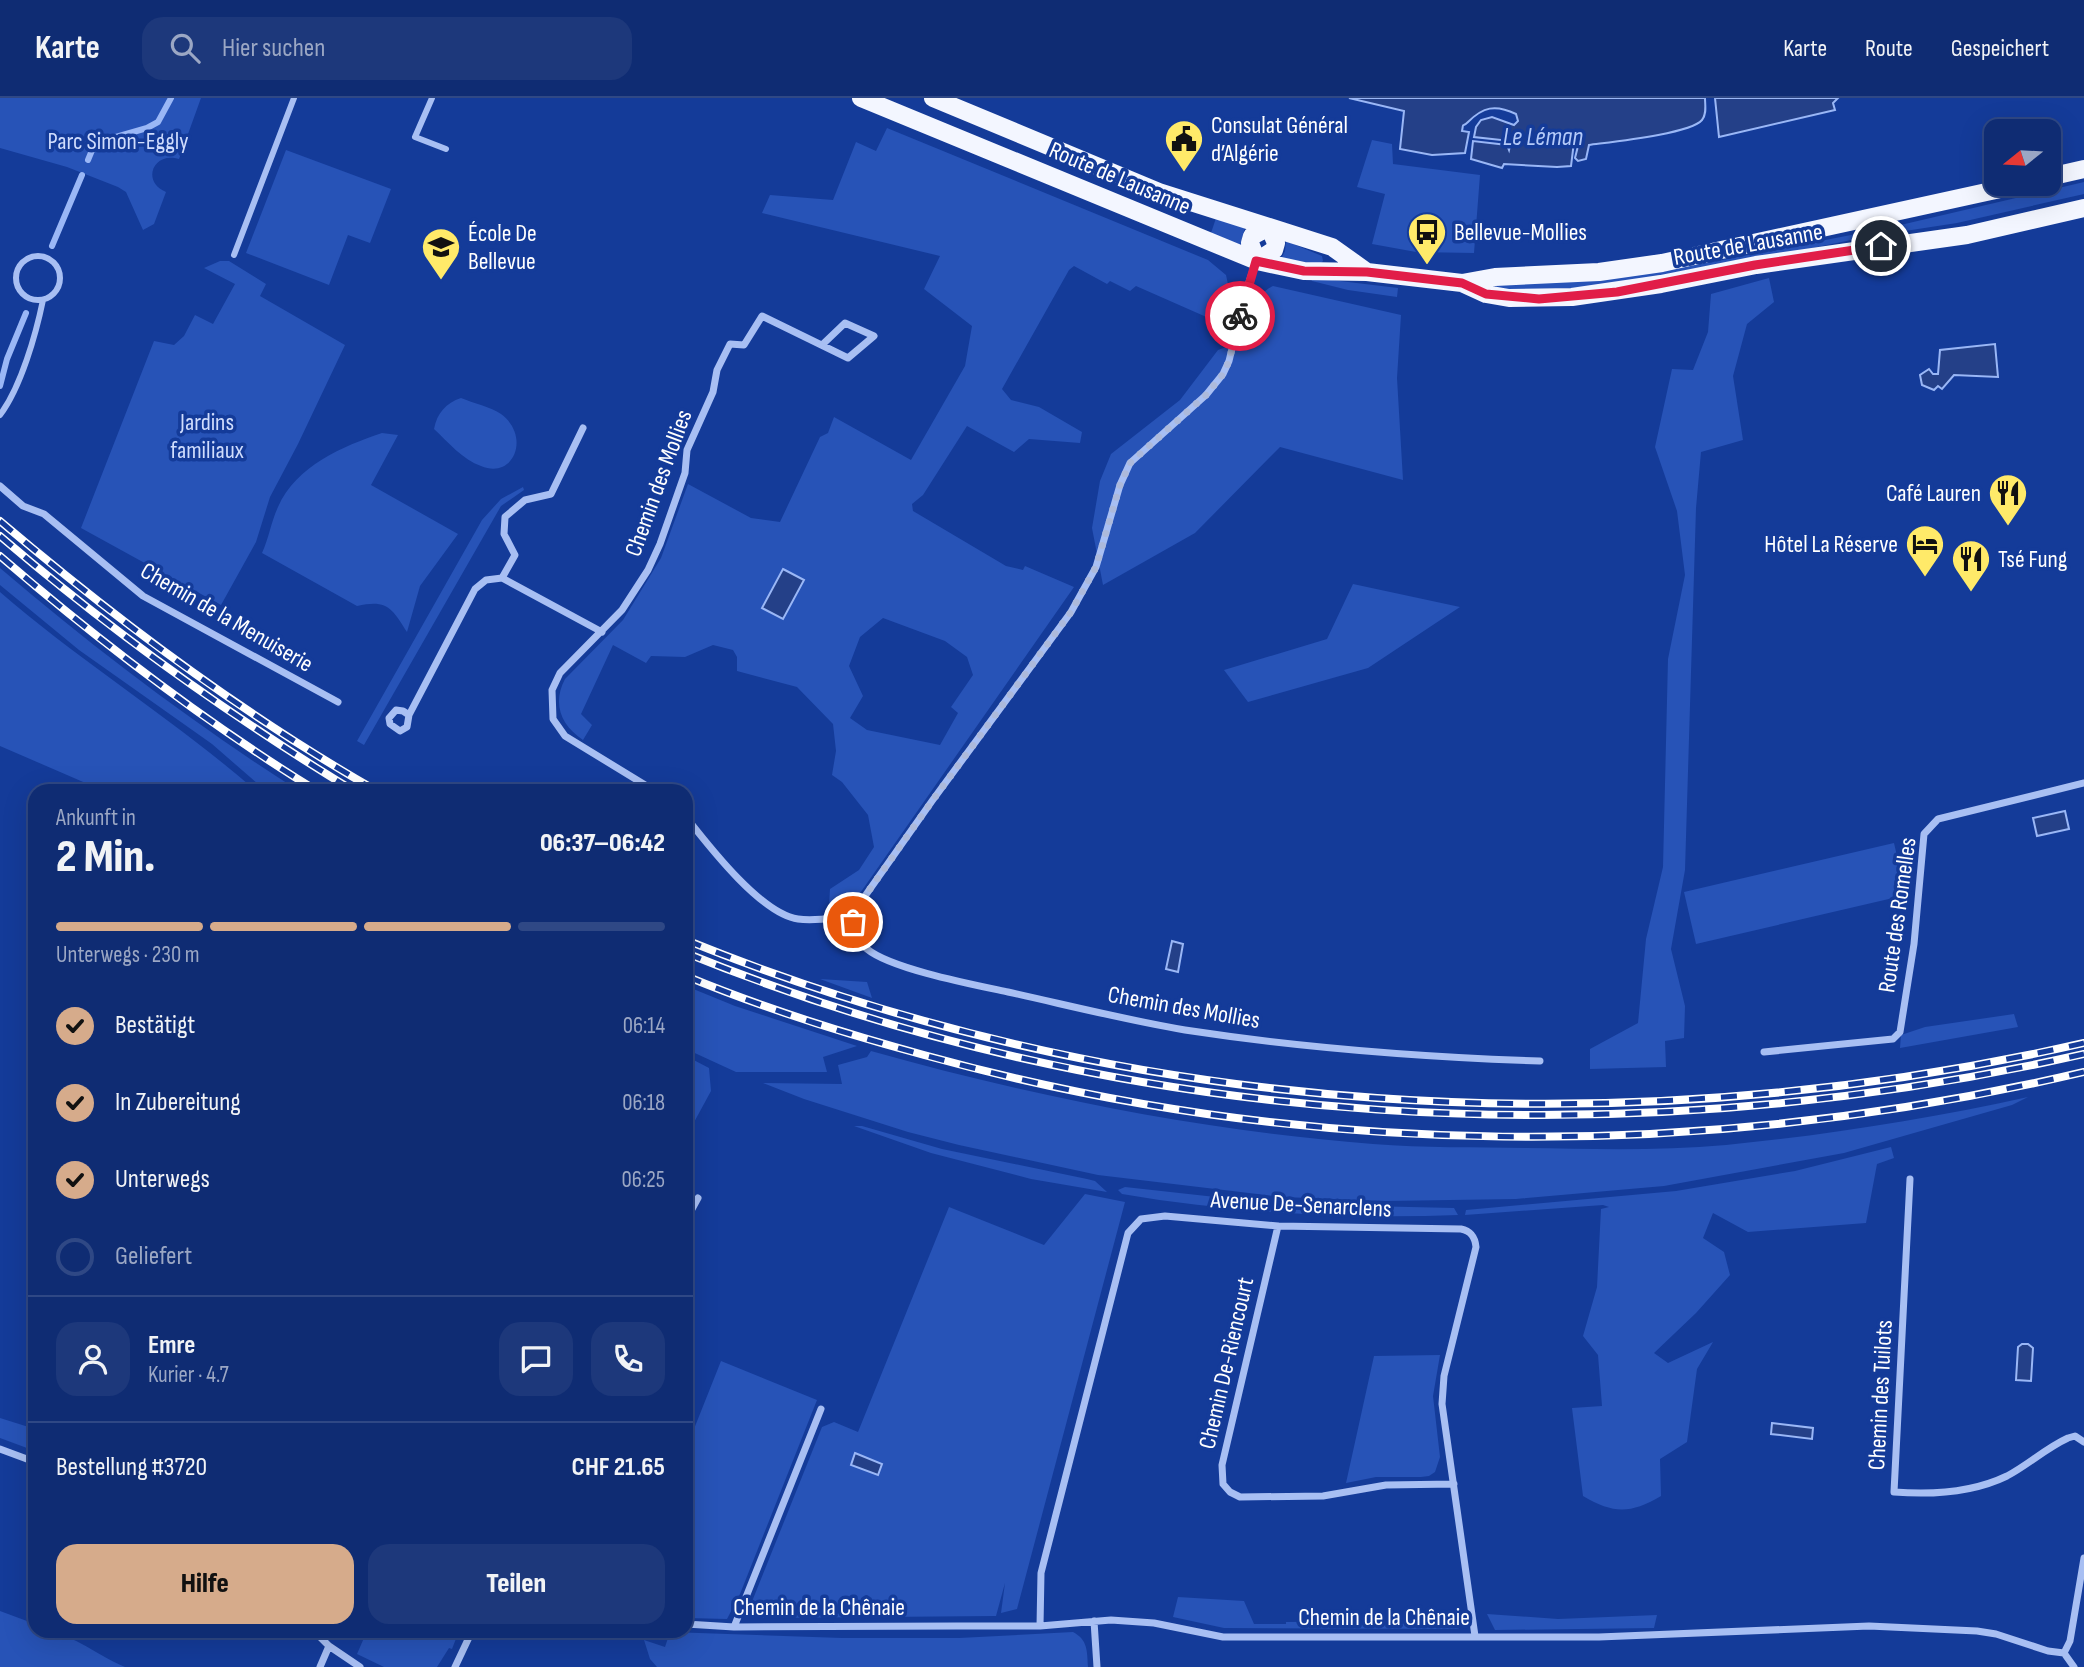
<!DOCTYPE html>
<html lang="de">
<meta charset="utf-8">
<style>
body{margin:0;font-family:"Sofia Sans Condensed",sans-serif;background:#1d387b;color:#f1f3f6;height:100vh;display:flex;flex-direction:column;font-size:26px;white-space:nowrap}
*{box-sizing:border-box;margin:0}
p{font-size:23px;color:#9ba7c4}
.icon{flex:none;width:38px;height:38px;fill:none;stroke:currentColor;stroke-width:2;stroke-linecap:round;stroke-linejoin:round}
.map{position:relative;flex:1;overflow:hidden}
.drawer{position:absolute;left:28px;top:686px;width:665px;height:854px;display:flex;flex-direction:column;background:#0f2c73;border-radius:21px;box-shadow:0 7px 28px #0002,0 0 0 2px #2f4885}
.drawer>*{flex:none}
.needle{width:46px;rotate:252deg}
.controls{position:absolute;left:1984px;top:21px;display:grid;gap:14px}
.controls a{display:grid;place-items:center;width:77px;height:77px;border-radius:14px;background:#0f2c73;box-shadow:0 7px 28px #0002,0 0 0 2px #2f4885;font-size:35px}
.pin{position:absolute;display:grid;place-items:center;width:60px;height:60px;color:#fff;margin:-30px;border:4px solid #fff;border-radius:50%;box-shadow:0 2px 7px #0007}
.courier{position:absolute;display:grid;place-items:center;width:70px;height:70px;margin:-35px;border:5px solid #e11d48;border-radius:50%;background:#fff;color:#222;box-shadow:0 2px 9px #0007}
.head em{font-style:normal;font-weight:800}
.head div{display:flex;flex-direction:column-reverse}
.head{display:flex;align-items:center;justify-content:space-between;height:119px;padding:0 28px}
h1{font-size:46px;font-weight:800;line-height:52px}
.bar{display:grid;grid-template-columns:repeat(4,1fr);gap:10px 7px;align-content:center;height:84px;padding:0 28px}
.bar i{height:9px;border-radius:5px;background:#2f4885}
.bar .current{background:#d6ab8b}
.bar p{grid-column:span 4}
.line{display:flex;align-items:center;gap:18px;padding:0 28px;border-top:2px solid #2f4885}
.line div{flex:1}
.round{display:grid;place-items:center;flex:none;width:74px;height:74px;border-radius:21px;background:#1d387b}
ol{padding:0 28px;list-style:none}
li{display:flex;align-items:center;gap:21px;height:77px}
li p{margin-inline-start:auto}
li .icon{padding:7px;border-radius:50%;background:#d6ab8b;color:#111;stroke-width:4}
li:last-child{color:#9ba7c4}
li i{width:38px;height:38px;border:4px solid #2f4885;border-radius:50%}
.primary-button{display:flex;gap:14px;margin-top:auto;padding:14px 28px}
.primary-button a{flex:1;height:80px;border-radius:21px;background:#d6ab8b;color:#111;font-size:28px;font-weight:800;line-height:80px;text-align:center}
.primary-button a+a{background:#1d387b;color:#f1f3f6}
header{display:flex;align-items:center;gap:42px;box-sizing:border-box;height:98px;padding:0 35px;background:#0f2c73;border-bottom:2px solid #2f4885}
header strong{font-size:33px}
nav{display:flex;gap:38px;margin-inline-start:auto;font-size:24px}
.search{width:490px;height:63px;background:#1d387b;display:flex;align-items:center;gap:18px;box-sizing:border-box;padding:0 24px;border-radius:21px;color:#9ba7c4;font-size:26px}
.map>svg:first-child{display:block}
.green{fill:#2753b7;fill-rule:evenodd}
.water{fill:#244088;stroke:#9ab7f6;stroke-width:2}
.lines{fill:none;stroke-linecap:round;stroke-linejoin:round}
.stream{stroke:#9ab7f6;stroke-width:6}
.pedestrian{stroke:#a8bff3;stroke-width:6}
.minor{stroke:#a8bff3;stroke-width:7}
.primary{stroke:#f3f6ff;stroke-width:18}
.rail-casing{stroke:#fff;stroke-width:8}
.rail{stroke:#143b99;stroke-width:5;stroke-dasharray:16;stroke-linecap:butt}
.done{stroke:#adbadb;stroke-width:7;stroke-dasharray:0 12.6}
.route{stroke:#e11d48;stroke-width:9}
.labels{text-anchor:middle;stroke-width:7;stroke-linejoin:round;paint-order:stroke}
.poi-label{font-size:24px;fill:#fff;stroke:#143b99;text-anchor:start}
.park-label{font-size:24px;fill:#d0ddfd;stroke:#143b99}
.street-label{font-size:24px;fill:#fff;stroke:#143b99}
.water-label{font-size:26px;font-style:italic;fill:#b4caf9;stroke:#143b99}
</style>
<header>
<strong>Karte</strong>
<div class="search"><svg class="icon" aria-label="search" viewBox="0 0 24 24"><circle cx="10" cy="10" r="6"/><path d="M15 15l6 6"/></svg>Hier suchen</div>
<nav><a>Karte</a><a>Route</a><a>Gespeichert</a></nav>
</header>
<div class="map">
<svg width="2084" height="1569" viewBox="0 0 2084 1569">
<rect width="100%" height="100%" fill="#143b99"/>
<path class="green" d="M 0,0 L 201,0 L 179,61 C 153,53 141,84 166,94 L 154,126 L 143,132 L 126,94 L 118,89 L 67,69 L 0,50 Z
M 887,30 L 1208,162 L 1226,177 L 1229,191 L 1220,225 L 1136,188 L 1130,193 L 1110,183 L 1107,186 L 1074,168 L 1069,172 L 1002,291 L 1011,302 L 1039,309 L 1082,334 L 1080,345 L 1029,341 L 1014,354 L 967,328 L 923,397 L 912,406 L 913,413 L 1006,468 L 1023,472 L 1025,468 L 1074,489 L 849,811 L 829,807 L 830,791 L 859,772 L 874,749 L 868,717 L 842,684 L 832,677 L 836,653 L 833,626 L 797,589 L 737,573 L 737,559 L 733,552 L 713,547 L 685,559 L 651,558 L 646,565 L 613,547 L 581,616 L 592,627 L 583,642 C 561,627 552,606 565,581 L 623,522 L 661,460 L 688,386 L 751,420 L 780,424 L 820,339 L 828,335 L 834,319 L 911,362 L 965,268 L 972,228 L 924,191 L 940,158 L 762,115 L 770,97 L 833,102 L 856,44 L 876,53 ZM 883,520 L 945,543 L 967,559 L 973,577 L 951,609 L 958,615 L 940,647 L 867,632 L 850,620 L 863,598 L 849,568 L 860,539 Z
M 1372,42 L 1392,46 L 1393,66 L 1480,77 L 1474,155 L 1416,154 L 1372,146 L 1385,96 L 1357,89 Z
M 286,52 L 391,91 L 370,145 L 348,137 L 329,187 L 246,155 Z
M 2084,84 L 2084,96 L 1957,125 L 1866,139 L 1660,181 L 1607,189 L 1495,192 L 1496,187 L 1640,176 L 1712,164 L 1892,129 Z
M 1216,120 L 1245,129 L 1240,148 L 1210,138 Z
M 1286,143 L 1322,158 L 1323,163 L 1320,166 L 1281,161 L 1285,153 Z
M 220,163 L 229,163 L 266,186 L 260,198 L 345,247 L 298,346 L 270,399 L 256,444 L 221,507 L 81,430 L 154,243 L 174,247 L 184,238 L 195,217 L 213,226 L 235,186 L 204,170 Z
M 1315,180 L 1398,190 L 1397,199 L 1348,192 L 1312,183 L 1311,181 Z
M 1769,180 L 1774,204 L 1747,226 L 1733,278 L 1743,342 L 1701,354 L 1696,410 L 1685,772 L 1671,851 L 1685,908 L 1684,940 L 1665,943 L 1666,969 L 1590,971 L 1590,951 L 1638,925 L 1646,841 L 1663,769 L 1668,561 L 1685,477 L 1677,413 L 1655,349 L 1672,271 L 1693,272 L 1708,234 L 1711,196 Z
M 1273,188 L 1401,217 L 1397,280 L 1403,382 L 1280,349 L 1195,435 L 1103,487 L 1092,430 L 1100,383 L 1111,356 L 1180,302 L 1218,252 L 1245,242 C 1250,221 1252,198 1273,188 Z
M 461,300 C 473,305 491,309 501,316 C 531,338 514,382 481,368 C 463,362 448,344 434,331 C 437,315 446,305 461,300 Z
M 382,335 L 398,337 L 371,387 L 458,436 L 420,488 L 407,534 C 392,510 387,501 357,508 L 262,455 C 269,440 271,424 278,409 C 296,368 343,348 382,335 Z
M 523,389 L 524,392 L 501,408 L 364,647 L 357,643 L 482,422 L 501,401 Z
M 0,470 C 95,551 194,626 299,693 L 266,693 L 212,646 L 79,552 L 0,487 Z
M 1353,486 L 1460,509 L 1368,570 L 1248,604 L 1224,572 L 1327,541 Z
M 0,494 C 82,565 175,622 256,693 L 104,693 L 0,648 Z
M 1894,745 L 1906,797 L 1696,846 L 1684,794 Z
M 820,881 L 867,884 L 872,900 Z
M 686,888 L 735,908 L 857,948 L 823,959 L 827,974 L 736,974 L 686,951 Z
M 2014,916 L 2018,929 L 1900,950 L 1901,937 L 1925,929 Z
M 871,953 C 1035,999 1203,1033 1373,1046 C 1424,1050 1475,1049 1526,1050 C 1592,1051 1659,1053 1726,1047 C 1827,1037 1928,1021 2028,999 L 2012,1007 L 1844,1055 L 1664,1088 L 1516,1101 L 1385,1103 L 1283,1099 L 1098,1077 L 959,1047 L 908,1034 L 804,1001 L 763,985 L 842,986 L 838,967 L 867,959 Z
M 686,958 L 709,970 L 711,993 L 686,1039 Z
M 854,1028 L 862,1028 L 942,1051 L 1087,1081 L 1095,1083 L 1107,1094 L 1031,1081 L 931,1055 Z
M 1891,1049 L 1894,1060 L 1877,1066 L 1866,1125 L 1748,1134 L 1713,1115 L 1703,1140 L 1724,1154 L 1730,1177 L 1696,1215 L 1654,1255 L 1668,1265 L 1713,1244 L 1697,1271 L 1687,1344 L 1660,1361 L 1661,1398 C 1630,1416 1614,1416 1583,1398 L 1572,1310 L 1602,1308 L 1598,1257 L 1583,1238 L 1597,1189 L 1601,1111 L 1609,1109 L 1603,1107 L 1465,1117 L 1466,1112 L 1676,1093 L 1795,1073 Z
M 1125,1089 L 1278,1106 L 1454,1110 L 1458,1117 C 1346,1121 1233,1115 1122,1096 L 1118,1092 Z
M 1085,1096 L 1125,1104 L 1017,1511 L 1001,1515 L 1005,1485 L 996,1518 L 761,1520 L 751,1506 L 822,1329 L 834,1324 L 858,1334 L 949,1109 L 1044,1147 Z
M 1440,1257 L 1433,1298 L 1440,1359 L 1435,1374 L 1429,1378 L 1421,1379 L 1376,1379 L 1346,1385 L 1374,1258 Z
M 721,1263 L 817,1302 L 740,1496 L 727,1521 L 686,1520 L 686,1376 L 688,1371 L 686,1370 L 686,1351 Z
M 0,1320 L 35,1331 L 35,1353 L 0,1340 Z
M 1178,1499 L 1244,1503 L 1254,1526 L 1286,1526 L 1286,1524 L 1462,1522 L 1462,1528 L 1458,1531 L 1224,1530 L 1173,1519 Z
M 0,1513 L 35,1526 L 35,1533 C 72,1533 92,1555 125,1569 L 0,1569 Z
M 1487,1516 L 1558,1521 L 1657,1517 L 1654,1530 L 1495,1532 Z
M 367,1533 L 459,1533 L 452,1551 L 449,1550 L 437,1569 L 384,1569 L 357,1556 Z
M 670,1534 L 842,1540 L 959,1540 L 1073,1534 C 1088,1542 1087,1553 1088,1569 L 657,1569 L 650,1561 L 644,1542 L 665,1549 Z"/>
<path class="water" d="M 1349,0 L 1705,0 C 1705,7 1707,16 1702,22 C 1690,36 1611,44 1589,47 L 1586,61 L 1578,63 L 1575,60 L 1578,48 L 1574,44 L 1571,68 L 1557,69 L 1504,66 L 1502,70 L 1471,61 L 1473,43 L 1507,47 L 1509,52 L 1511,43 L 1474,39 L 1476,29 L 1481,22 L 1492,19 L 1514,27 L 1518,23 L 1516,16 C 1495,6 1483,9 1468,24 C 1461,31 1464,23 1462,33 L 1469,34 L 1465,55 L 1432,57 L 1400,51 L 1404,13 Z
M 1715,0 L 1838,0 L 1833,5 L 1835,12 L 1719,39 Z
M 1995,246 L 1998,279 L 1954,277 L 1942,291 L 1938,288 L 1934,292 L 1922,287 L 1920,277 L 1929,271 L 1933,276 L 1938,276 L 1940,252 Z
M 783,471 L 804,482 L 783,521 L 762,510 Z
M 2065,713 L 2069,731 L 2037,738 L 2033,720 Z
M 1172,843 L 1183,846 L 1178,874 L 1166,871 Z
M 2022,1246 L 2028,1246 L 2033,1250 L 2031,1283 L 2016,1282 L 2018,1249 Z
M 1772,1325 L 1813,1330 L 1812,1341 L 1771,1336 Z
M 855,1355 L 882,1366 L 878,1377 L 851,1367 Z"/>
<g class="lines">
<path class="stream" d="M 88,62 L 95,45 L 147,30 L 158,24 L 171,0
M 52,148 L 82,77
M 0,288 L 7,261 L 26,215"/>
<path class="pedestrian" d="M 432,0 L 415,39 L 446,51
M 234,157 L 294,0
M16 180a22 22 0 1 1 44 0a22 22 0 1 1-44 0Z
M 0,317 C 21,289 36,236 43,202"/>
<path class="minor" d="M 1256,163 L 1246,193 L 1229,263 L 1223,276 L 1206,297 L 1130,365 L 1120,387 L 1096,469 L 1071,514 L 932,703 L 858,808 C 851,824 853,839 867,851 C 891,871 975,887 1008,894 C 1067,907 1126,922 1185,932 C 1303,950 1421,959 1540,963
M 0,388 L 23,408 L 44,416 L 143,498 L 338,604
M 502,480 L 515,457 L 504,436 L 505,419 L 525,402 L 551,396 L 583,330
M 409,617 L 403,613 L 396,612 L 389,620 L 390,626 L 400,633 L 407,629 L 409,617 L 475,491 L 486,482 L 502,480 L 602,534
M 655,693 L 565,638 L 553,621 L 552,592 L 560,575 L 622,512 L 648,472 L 660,446 L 685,375 L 687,352 L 713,294 L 717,272 L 730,246 L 744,247 L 762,218 L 848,260 L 874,238 L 845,225 L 822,247
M 686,719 C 708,747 761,816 798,821 C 816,824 836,819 854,818
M 1764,954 L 1893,941 L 1900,934 L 1914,846 L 1924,736 L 1938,721 L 2084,685
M 1910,1081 L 1894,1394 C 1932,1397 1972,1395 2007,1378 C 2028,1367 2046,1350 2068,1340 L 2075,1338 L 2084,1344
M 686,1122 L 698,1100
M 1278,1128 L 1222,1367 L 1223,1386 L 1230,1394 L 1240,1399 L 1323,1398 L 1386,1387 L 1454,1386
M 0,1351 L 35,1364
M 1094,1523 L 1097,1569
M 686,1526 L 734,1529 L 957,1528 L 1040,1528 L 1111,1522 L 1154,1525 L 1223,1539 L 1599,1539 L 1869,1528 L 1977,1533 L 1996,1536 L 2048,1553 L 2064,1555 L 2074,1569
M 1040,1528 L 1041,1475 L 1128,1135 L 1141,1121 L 1165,1118 L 1278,1128 L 1461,1131 C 1471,1133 1475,1139 1476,1149 L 1444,1278 L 1442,1306 L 1475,1538
M 734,1529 L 821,1311
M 314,1533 L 329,1548 L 360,1569
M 2064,1555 L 2070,1543 L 2084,1460
M 320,1569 L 329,1548
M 455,1569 L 472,1533"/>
<path class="primary" d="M 861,0 L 1257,163 L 1304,173 L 1367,174 L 1462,185 L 1495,179 L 1599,174 L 1662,165 L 2023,86
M 933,0 L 1159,94 L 1332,149 L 1367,174
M 2049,79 L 2084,71
M 1269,129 L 1276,145 L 1274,152 L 1257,163 L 1250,145 L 1252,138 Z
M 1462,185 L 1486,196 L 1509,200 L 1572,199 L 1661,186 L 1756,167 L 1967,137 L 2084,110"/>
<g class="rail-casing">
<path id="rail" d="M 0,423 C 118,523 242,616 377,693
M 0,438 C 111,533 229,617 354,693
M 0,458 C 100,544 205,624 317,693
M 686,842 C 1128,1021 1621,1050 2084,945
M 686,855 C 1128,1034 1622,1060 2084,956
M 686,878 C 763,910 843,935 924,957 C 1305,1062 1700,1064 2084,974"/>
</g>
<use href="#rail" class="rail"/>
</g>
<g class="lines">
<path class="done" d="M 853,824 L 858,808 L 932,703 L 1071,514 L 1096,469 L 1120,387 L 1130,365 L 1206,297 L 1223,276 L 1229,263 L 1240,218"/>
<path class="route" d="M 1240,218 L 1256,163 L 1304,173 L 1367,174 L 1462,185 L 1486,196 L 1539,201 L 1617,194 L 1755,167 L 1881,148"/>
</g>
<defs>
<g id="civic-pin" transform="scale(2.0125)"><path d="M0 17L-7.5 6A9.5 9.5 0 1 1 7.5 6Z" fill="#ffea69" stroke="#143b99"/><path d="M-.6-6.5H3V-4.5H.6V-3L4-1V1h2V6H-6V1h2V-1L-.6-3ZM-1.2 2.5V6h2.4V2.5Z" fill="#111"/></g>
<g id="bus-pin" transform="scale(2.0125)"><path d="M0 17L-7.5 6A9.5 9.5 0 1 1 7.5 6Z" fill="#ffea69" stroke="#143b99"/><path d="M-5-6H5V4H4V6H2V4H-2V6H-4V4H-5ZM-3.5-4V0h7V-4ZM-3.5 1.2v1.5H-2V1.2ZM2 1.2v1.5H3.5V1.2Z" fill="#111"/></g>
<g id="school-pin" transform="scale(2.0125)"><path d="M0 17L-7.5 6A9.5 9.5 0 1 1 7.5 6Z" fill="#ffea69" stroke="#143b99"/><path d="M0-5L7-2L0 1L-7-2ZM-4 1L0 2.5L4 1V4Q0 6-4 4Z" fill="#111"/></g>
<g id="restaurant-pin" transform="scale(2.0125)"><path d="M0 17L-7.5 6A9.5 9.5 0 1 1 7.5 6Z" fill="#ffea69" stroke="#143b99"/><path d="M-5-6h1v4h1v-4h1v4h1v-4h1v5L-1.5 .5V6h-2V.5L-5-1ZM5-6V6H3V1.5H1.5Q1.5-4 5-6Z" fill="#111"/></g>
<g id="hotel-pin" transform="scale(2.0125)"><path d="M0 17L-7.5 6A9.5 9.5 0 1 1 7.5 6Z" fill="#ffea69" stroke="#143b99"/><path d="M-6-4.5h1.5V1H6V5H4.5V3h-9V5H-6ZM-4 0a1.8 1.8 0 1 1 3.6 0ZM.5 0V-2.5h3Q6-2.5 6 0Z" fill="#111"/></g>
</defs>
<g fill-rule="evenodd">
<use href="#civic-pin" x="1184" y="41"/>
<use href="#bus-pin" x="1427" y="134"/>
<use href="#school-pin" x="441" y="149"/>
<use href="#restaurant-pin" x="2008" y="395"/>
<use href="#hotel-pin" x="1925" y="446"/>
<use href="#restaurant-pin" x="1971" y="461"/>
</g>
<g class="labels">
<g class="poi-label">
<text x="1211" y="35">Consulat Général<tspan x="1211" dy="28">d’Algérie</tspan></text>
<text x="1454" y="142">Bellevue-Mollies</text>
<text x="468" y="143">École De<tspan x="468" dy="28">Bellevue</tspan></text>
<text x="1981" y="403" text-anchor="end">Café Lauren</text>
<text x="1898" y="454" text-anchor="end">Hôtel La Réserve</text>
<text x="1998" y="469">Tsé Fung</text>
</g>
<g class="park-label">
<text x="118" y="51">Parc Simon-Eggly</text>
<text x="207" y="332">Jardins<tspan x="207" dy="28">familiaux</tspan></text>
</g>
<g class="street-label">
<text transform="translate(1120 80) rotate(23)" y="8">Route de Lausanne</text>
<text transform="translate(1748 146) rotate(-10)" y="8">Route de Lausanne</text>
<text transform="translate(658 385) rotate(-70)" y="8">Chemin des Mollies</text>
<text transform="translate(227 519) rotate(30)" y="8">Chemin de la Menuiserie</text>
<text transform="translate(1897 817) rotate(-82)" y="8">Route des Romelles</text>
<text transform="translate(1184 909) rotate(10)" y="8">Chemin des Mollies</text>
<text transform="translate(1301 1106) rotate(3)" y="8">Avenue De-Senarclens</text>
<text transform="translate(1226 1265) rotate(-77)" y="8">Chemin De-Riencourt</text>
<text transform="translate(1880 1297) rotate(-87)" y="8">Chemin des Tuilots</text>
<text x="819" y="1517">Chemin de la Chênaie</text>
<text x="1384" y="1527">Chemin de la Chênaie</text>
</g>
<g class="water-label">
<text x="1543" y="47">Le Léman</text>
</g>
</g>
</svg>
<div class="controls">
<a><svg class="needle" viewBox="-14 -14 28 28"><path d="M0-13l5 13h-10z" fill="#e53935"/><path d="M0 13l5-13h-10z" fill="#9ba7c4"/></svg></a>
</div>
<div class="pin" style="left:853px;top:824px;background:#ea580c"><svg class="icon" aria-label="bag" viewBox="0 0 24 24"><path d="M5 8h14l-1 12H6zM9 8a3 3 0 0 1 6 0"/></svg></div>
<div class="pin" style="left:1881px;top:148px;background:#1f2937"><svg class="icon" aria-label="home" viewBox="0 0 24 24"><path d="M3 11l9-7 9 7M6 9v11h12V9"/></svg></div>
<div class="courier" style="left:1240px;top:218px"><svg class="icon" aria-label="bike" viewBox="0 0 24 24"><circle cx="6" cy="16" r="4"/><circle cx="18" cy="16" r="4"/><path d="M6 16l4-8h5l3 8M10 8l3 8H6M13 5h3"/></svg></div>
<section class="drawer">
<div class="head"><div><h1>2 Min.</h1><p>Ankunft in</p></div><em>06:37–06:42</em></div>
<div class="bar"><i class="current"></i><i class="current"></i><i class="current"></i><i></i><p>Unterwegs · 230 m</p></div>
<ol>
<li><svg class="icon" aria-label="check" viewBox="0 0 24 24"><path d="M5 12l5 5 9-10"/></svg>Bestätigt<p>06:14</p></li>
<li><svg class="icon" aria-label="check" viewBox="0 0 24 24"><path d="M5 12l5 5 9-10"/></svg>In Zubereitung<p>06:18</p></li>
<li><svg class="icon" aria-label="check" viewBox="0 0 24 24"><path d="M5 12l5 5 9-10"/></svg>Unterwegs<p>06:25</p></li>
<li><i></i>Geliefert</li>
</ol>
<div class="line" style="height:126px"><a class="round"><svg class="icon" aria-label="person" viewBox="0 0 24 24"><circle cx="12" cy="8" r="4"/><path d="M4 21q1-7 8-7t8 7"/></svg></a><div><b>Emre</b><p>Kurier · 4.7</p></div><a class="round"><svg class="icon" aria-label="chat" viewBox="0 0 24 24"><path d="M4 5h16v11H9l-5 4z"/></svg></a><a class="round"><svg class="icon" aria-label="phone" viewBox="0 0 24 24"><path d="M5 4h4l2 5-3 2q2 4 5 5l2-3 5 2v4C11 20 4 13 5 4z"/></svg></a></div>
<div class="line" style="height:91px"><div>Bestellung #3720</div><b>CHF 21.65</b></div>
<div class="primary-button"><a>Hilfe</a><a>Teilen</a></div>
</section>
</div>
